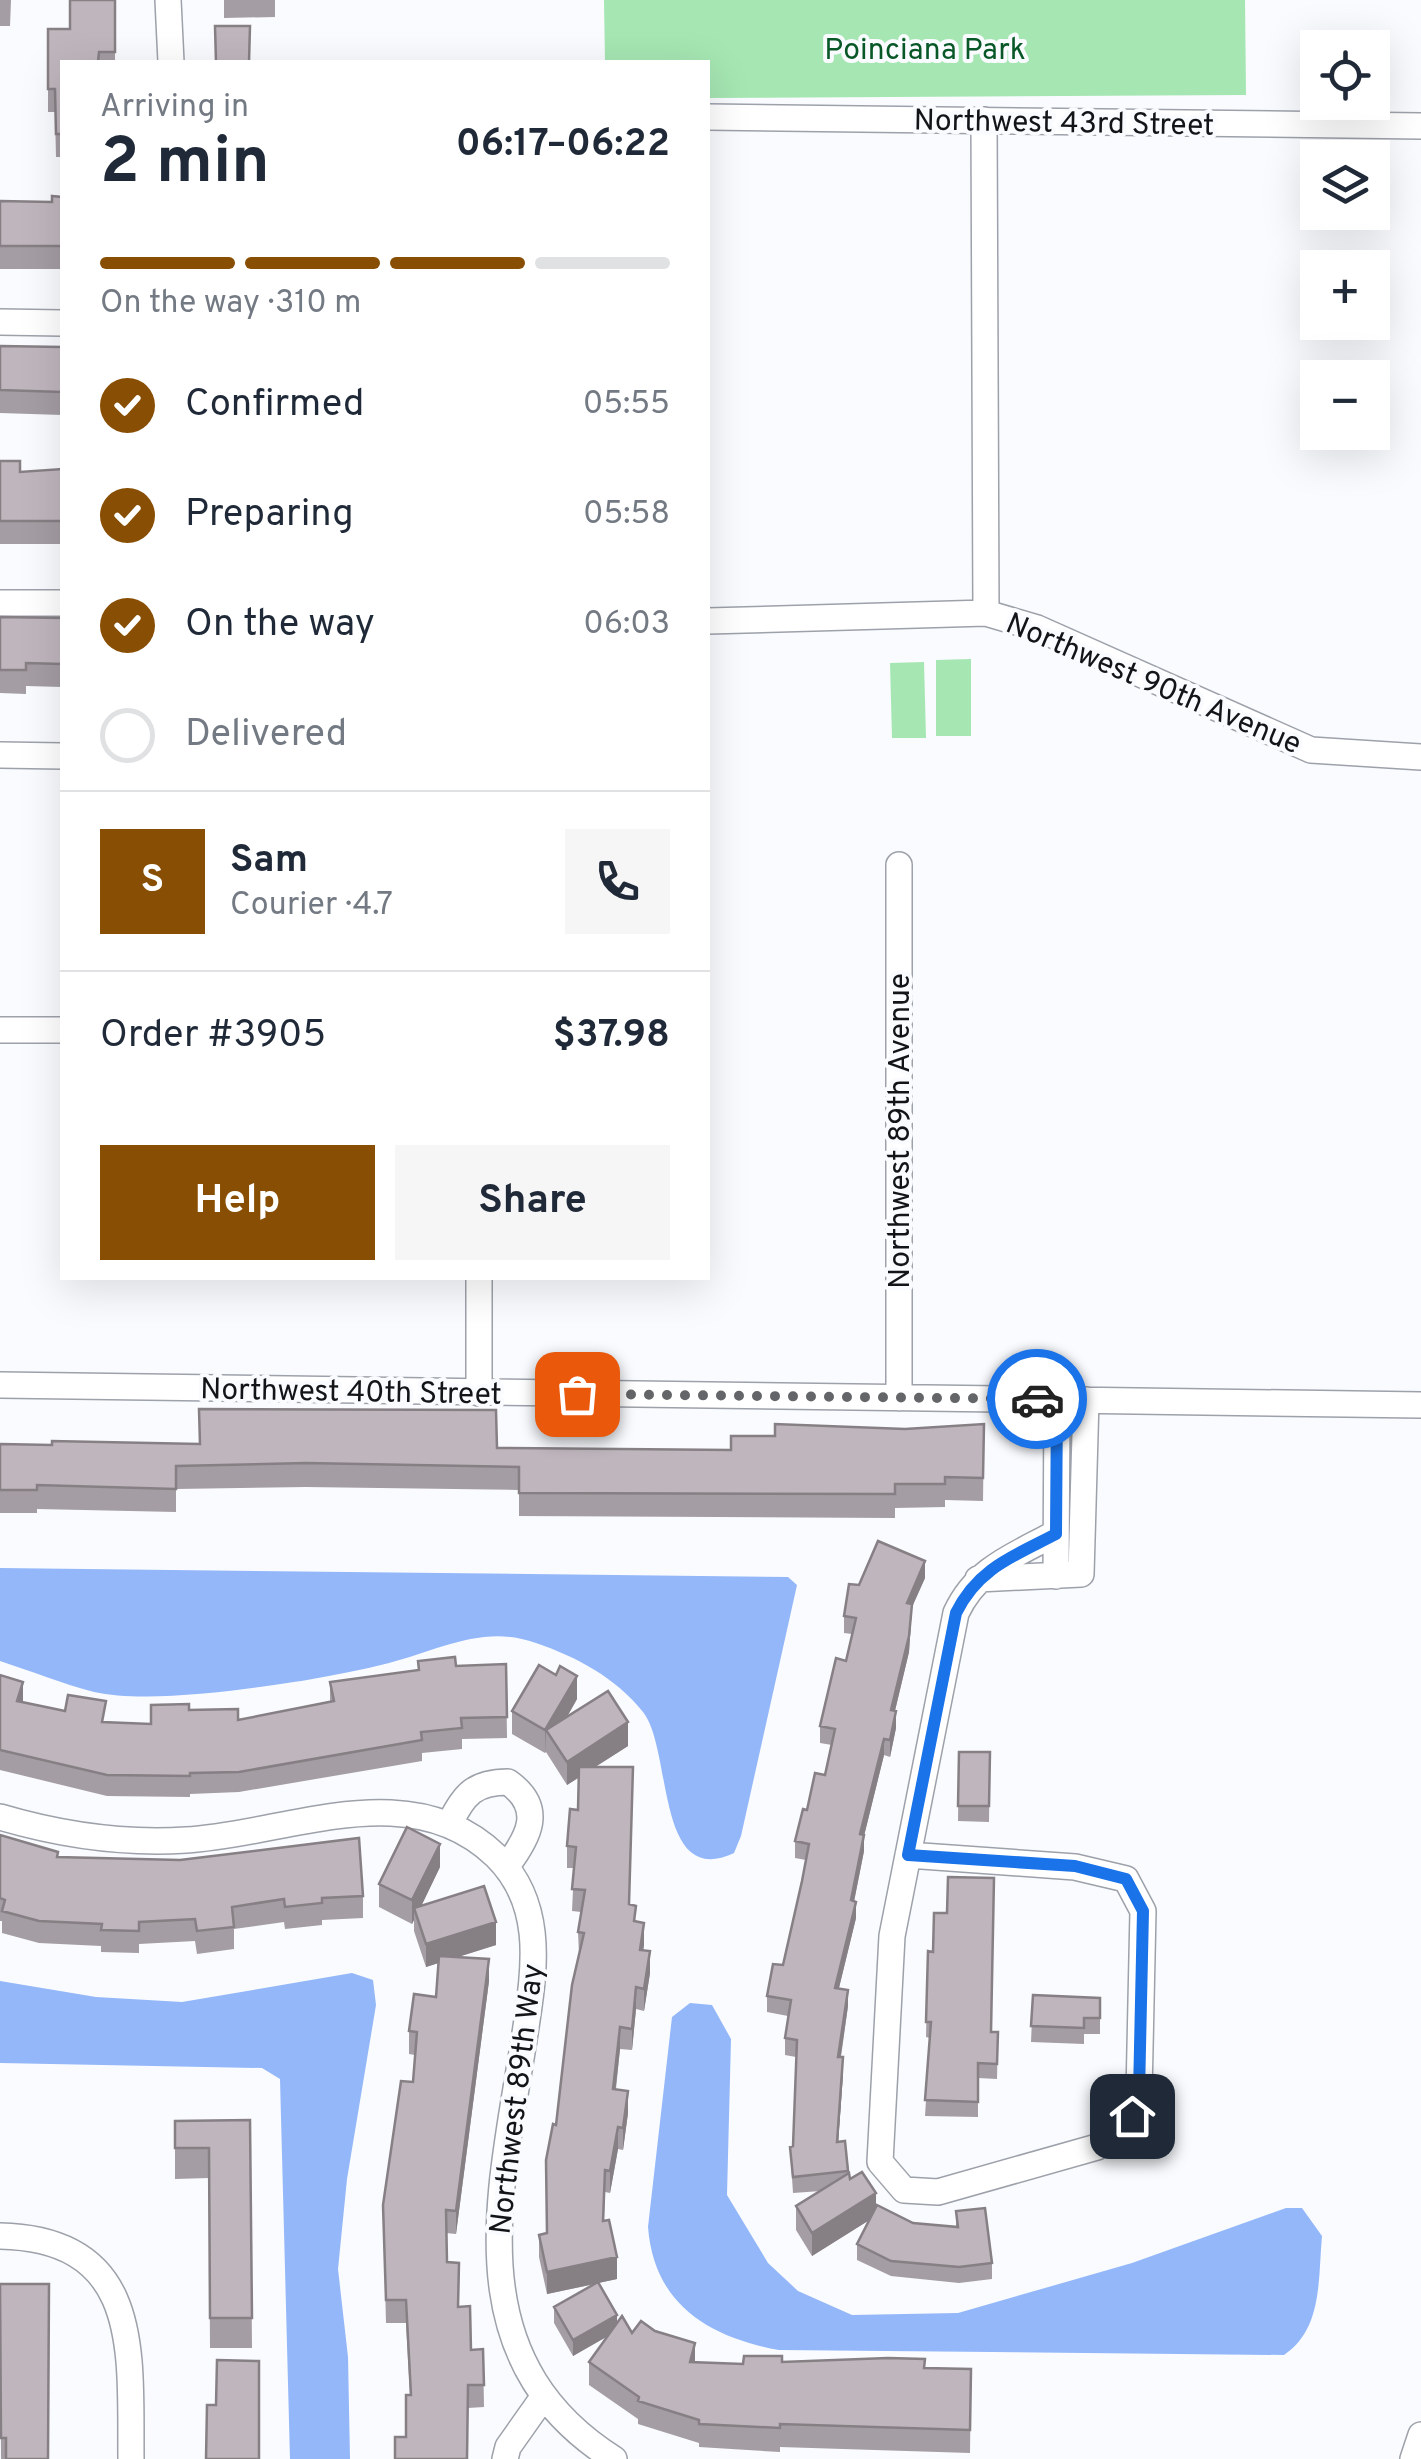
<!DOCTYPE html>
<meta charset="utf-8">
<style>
body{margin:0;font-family:Overpass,sans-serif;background:#f6f6f7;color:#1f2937;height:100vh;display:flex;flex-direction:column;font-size:38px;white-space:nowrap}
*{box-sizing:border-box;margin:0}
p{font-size:32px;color:#747a83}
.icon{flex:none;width:55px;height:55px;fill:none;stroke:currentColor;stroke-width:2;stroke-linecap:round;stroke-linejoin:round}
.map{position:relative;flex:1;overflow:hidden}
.sheet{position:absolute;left:60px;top:60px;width:650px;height:1220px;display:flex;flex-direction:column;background:#fff;border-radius:0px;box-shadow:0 10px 40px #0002}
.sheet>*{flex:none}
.controls{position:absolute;left:1300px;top:30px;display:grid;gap:20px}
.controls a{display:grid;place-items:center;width:90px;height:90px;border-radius:0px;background:#fff;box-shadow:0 10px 40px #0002;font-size:50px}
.pin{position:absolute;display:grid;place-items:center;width:85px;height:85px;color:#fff;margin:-42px;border-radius:20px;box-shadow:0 5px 15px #0006}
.courier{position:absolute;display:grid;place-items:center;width:100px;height:100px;margin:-50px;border:8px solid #1a73e8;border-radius:50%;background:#fff;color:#222;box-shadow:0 2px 12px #0007}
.headline em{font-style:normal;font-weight:700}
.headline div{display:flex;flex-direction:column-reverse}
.headline{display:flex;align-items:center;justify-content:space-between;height:170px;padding:0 40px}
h1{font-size:65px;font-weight:700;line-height:75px}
.bar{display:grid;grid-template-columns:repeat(4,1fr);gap:15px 10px;align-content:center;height:120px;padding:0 40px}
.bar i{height:12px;border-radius:8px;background:#e0e1e3}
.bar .active{background:#884e03}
.bar p{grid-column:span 4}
.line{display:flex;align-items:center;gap:25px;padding:0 40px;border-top:2px solid #e0e1e3}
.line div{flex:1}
.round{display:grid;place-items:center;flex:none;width:105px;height:105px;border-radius:0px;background:#f6f6f7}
ol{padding:0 40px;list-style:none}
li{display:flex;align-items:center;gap:30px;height:110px}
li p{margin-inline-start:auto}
li .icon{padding:10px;border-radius:50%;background:#884e03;color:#fff;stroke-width:4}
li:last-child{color:#747a83}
li i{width:55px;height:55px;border:5px solid #e0e1e3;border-radius:50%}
.action{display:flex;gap:20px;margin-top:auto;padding:20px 40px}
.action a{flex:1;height:115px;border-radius:0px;background:#884e03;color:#fff;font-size:40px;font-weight:700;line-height:115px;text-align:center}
.action a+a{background:#f6f6f7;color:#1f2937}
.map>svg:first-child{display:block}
.green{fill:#a5e6b2}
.water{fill:#93b7f9}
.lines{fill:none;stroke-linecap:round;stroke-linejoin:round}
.minor-casing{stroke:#9da1aa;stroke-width:28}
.minor{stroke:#fff;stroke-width:25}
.wall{fill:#a49da3}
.shaded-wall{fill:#867f84}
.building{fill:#bfb6bd;stroke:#867f84;stroke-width:2.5}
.done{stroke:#636568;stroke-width:10;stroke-dasharray:0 18}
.route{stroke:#1a73e8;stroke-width:12}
.labels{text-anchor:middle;stroke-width:8;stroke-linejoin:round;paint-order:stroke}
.park-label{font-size:30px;fill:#085726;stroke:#f9fbfe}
.street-label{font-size:30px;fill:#121417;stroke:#f9fbfe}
</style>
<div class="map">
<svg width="1421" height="2459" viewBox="0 0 1421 2459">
<rect width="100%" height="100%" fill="#f9fbfe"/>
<path class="green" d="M 604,0 L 1245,0 L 1246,95 L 708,98 L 708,62 L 605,62 Z
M 971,659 L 971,736 L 936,736 L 936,660 Z
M 924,662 L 926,738 L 892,738 L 890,663 Z"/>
<path class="water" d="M 0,1568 L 788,1577 L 797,1585 L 741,1836 L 734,1853 C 655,1890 673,1750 643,1712 C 616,1678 577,1657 536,1643 C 484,1624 439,1650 389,1663 C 362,1670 334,1675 307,1680 C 251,1689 148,1704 94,1692 C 63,1684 31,1671 0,1661 Z
M 352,1973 L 373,1980 L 376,2005 L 347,2179 L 338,2269 L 348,2357 L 350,2459 L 290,2459 L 280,2079 L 262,2068 L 0,2063 L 0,1981 L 96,1997 L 182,2002 Z
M 690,2003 L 712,2005 L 731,2039 L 727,2195 L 768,2263 L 798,2291 L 852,2315 L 958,2313 L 1132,2263 L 1286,2208 L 1302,2208 L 1322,2236 C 1318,2278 1323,2329 1284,2355 L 779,2350 C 708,2337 654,2304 648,2227 L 672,2017 Z"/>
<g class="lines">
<g class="minor-casing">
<path id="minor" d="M 168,0 L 171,62
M 708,117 L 1421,126
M 984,120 L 986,613
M 0,322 L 62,323
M 0,603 L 62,603
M 708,621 L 986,613 L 1037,628 L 1311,750 L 1421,757
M 0,755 L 62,756
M 899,865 L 899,1398
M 0,1030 L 62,1030
M 479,1278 L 479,1393
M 0,1385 L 1421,1405
M 1056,1576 L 1057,1399
M 978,1579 L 1081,1574 L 1086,1400
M 0,1817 C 61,1835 122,1844 186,1840 C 289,1834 410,1773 496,1856 C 542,1901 536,1962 527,2020 C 504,2180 448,2354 614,2459
M 450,1823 C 464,1794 475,1782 508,1782 C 545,1808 529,1837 506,1867
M 908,1855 L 1075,1867 L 1126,1879 L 1143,1911 L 1139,2093 C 1131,2119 1120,2131 1097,2147 L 938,2192 L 904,2190 L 880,2162 L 892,1936 L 956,1613 C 977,1568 1014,1556 1056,1533
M 0,2236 C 143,2239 130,2353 131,2459
M 505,2459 L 508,2447 L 544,2396
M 1413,2459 L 1421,2435"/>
</g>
<use href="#minor" class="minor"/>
</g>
<path class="wall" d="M 0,0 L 11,0 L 10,26 L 0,26 Z
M 115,0 L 115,62 L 62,62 L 62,157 L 56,157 L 55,112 L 48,112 L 48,29 L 70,29 Z
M 224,0 L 275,0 L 275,17 L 224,18 Z
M 62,197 L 62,269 L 0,269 L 0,201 L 52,202 Z
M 0,346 L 62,347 L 62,415 L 0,413 Z
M 0,461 L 20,472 L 62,469 L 62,544 L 0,544 Z
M 0,617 L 62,618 L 62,687 L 26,686 L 26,694 L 0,693 Z
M 984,1424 L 983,1501 L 945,1500 L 945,1507 L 895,1508 L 895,1518 L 519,1516 L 519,1490 L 306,1487 L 176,1489 L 176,1512 L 37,1509 L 37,1513 L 0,1513 L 0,1444 L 199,1444 L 731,1450 L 775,1436 Z
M 925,1578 L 912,1607 L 909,1652 L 895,1711 L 896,1728 L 890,1757 L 884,1755 L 864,1836 L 864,1851 L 854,1901 L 856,1918 L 839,1988 L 848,2006 L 841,2057 L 843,2074 L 838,2142 L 845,2141 L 850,2179 L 876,2208 L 913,2223 L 956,2227 L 956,2211 L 992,2263 L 992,2279 L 959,2283 L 891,2276 L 857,2260 L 857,2244 L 869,2220 L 812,2256 L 796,2230 L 796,2206 L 821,2191 L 793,2193 L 790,2147 L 793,2146 L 796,2057 L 785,2055 L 785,2038 L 788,2016 L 767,2012 L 767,1996 L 783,1965 L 806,1860 L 795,1858 L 795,1841 L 807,1810 L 825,1775 L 832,1745 L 820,1743 L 820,1726 L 846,1661 L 852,1634 L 844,1633 L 844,1616 L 859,1585 Z
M 418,1661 L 456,1666 L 506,1664 L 507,1738 L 462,1739 L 462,1749 L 422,1753 L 422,1761 L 239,1792 L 190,1794 L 190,1797 L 107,1796 L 0,1770 L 0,1675 L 23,1702 L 106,1722 L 151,1724 L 189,1710 L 238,1720 L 330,1701 L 330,1682 L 418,1670 Z
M 577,1699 L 567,1717 L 628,1746 L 595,1767 L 630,1904 L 644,1945 L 643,1950 L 650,1973 L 644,2011 L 636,2009 L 632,2050 L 620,2049 L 616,2089 L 628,2113 L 623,2150 L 618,2149 L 610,2193 L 605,2192 L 604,2221 L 617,2279 L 598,2283 L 617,2323 L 632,2333 L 695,2362 L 743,2364 L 782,2362 L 971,2369 L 970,2453 L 780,2447 L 780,2452 L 699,2447 L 699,2443 L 638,2424 L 638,2419 L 589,2385 L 589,2362 L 607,2336 L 573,2356 L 554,2323 L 554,2307 L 595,2284 L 547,2294 L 539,2257 L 539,2235 L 547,2233 L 556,2125 L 579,1954 L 578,1932 L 581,1912 L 572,1911 L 574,1868 L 567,1868 L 567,1846 L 578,1810 L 578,1778 L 567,1785 L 546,1752 L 545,1753 L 512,1734 L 512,1711 Z
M 959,1752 L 990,1752 L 989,1822 L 958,1821 Z
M 0,1835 L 58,1857 L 363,1896 L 363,1918 L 322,1920 L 322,1925 L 285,1929 L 284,1922 L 234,1929 L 234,1949 L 197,1954 L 195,1941 L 139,1944 L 139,1953 L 101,1952 L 101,1946 L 39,1943 L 2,1933 L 2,1921 L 0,1921 Z
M 440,1867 L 421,1906 L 496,1945 L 458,1957 L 489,1981 L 456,2234 L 446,2233 L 447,2262 L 471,2350 L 483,2349 L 484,2407 L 468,2408 L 406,2437 L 410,2395 L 406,2323 L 386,2323 L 383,2205 L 413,2082 L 415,2055 L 409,2054 L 409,2031 L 436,1997 L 438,1963 L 426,1967 L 414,1931 L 414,1920 L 412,1924 L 379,1907 L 379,1884 Z
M 928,1951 L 992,2032 L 998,2032 L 997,2079 L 978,2078 L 978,2117 L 925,2116 L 930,2038 L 926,2037 Z
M 1033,1995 L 1100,1998 L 1100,2034 L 1084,2034 L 1084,2044 L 1031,2042 Z
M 250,2120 L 252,2348 L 210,2348 L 209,2178 L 175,2179 L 175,2121 Z
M 0,2284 L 48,2459 L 1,2459 Z"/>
<path class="shaded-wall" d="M 925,1561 L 925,1578 L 912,1607 L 909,1652 L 891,1727 L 891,1710 L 907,1603 Z
M 577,1676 L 577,1699 L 553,1741 L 546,1730 L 545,1753 L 545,1730 Z
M 23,1682 L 23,1703 L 17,1701 Z
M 896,1711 L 896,1728 L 890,1757 L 890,1740 Z
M 628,1722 L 628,1746 L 567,1785 L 567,1762 Z
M 884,1739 L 884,1755 L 864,1836 L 864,1851 L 851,1917 L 851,1900 L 860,1834 Z
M 440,1844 L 440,1867 L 417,1915 L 414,1908 L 414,1920 L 412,1924 L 412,1900 Z
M 856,1902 L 856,1918 L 835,2004 L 835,1988 Z
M 496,1922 L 496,1945 L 426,1967 L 426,1944 Z
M 644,1923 L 644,1945 L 640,1972 L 640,1950 Z
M 650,1951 L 650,1973 L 644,2011 L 644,1989 Z
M 489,1959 L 489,1981 L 456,2234 L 456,2211 Z
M 636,1987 L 636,2009 L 632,2050 L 632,2029 Z
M 848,1990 L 848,2006 L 838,2074 L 838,2057 Z
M 620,2027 L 620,2049 L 613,2111 L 613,2089 Z
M 843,2057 L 843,2074 L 837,2158 L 837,2142 Z
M 628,2091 L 628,2113 L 623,2150 L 623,2128 Z
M 618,2127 L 618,2149 L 610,2193 L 610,2171 Z
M 876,2193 L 876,2216 L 812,2256 L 812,2233 Z
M 617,2257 L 617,2279 L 547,2294 L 547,2272 Z
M 617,2315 L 617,2331 L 573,2356 L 573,2340 Z
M 695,2343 L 695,2366 L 690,2362 Z"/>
<path class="building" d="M 70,0 L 115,0 L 115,52 L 99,52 L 98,62 L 62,62 L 62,134 L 56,134 L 55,89 L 48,89 L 48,29 L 70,29 Z
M 215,26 L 250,26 L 249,62 L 216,62 Z
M 52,196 L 62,197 L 62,246 L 0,246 L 0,201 L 52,202 Z
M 0,346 L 62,347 L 62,392 L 0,390 Z
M 0,461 L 20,461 L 20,472 L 62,469 L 62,521 L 0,521 Z
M 0,617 L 62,618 L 62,664 L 26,663 L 26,670 L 0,670 Z
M 199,1409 L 496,1410 L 497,1448 L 731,1450 L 731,1436 L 775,1436 L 775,1424 L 905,1429 L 984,1424 L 983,1478 L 945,1477 L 945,1484 L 895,1484 L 895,1494 L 519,1493 L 519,1467 L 306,1463 L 176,1466 L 176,1489 L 37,1485 L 37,1490 L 0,1490 L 0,1444 L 52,1445 L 52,1441 L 200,1444 Z
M 878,1541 L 925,1561 L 907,1603 L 912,1604 L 909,1636 L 891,1710 L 896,1711 L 890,1740 L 884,1739 L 860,1834 L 864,1835 L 851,1900 L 856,1902 L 835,1988 L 848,1990 L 838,2057 L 843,2057 L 837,2142 L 845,2141 L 848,2171 L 793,2177 L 790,2147 L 793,2146 L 797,2040 L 785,2038 L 791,2000 L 767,1996 L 773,1964 L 783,1965 L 802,1881 L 809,1844 L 795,1841 L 803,1809 L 807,1810 L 815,1773 L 825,1775 L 835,1729 L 820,1726 L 836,1658 L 846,1661 L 856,1618 L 844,1616 L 849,1584 L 859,1585 Z
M 455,1657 L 456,1666 L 506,1664 L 507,1717 L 461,1718 L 462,1728 L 421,1732 L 422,1740 L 239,1772 L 190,1773 L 190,1776 L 107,1775 L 0,1750 L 0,1675 L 23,1682 L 17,1701 L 65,1711 L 68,1695 L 106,1701 L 102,1722 L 151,1724 L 151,1705 L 189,1704 L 189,1710 L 238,1709 L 238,1720 L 334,1701 L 330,1682 L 419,1670 L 418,1661 Z
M 539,1665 L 556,1675 L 560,1666 L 577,1676 L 545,1730 L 512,1711 Z
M 608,1691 L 628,1722 L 567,1762 L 546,1730 Z
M 959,1752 L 990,1752 L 989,1806 L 958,1806 Z
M 579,1767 L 633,1767 L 629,1904 L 636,1906 L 634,1921 L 644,1923 L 640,1950 L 650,1951 L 644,1989 L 636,1987 L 632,2029 L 620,2027 L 613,2089 L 628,2091 L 623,2128 L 618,2127 L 610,2171 L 605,2170 L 603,2221 L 609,2220 L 617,2257 L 547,2272 L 539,2235 L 547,2233 L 546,2160 L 553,2124 L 556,2125 L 572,1985 L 584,1933 L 578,1932 L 585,1890 L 572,1889 L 576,1847 L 567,1846 L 570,1809 L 578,1810 Z
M 407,1827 L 440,1844 L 412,1900 L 379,1884 Z
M 0,1835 L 58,1852 L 57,1857 L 180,1860 L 359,1838 L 363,1896 L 322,1898 L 322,1903 L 285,1907 L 284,1899 L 232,1907 L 234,1927 L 197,1931 L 195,1919 L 139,1922 L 139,1931 L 101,1930 L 102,1924 L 39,1921 L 2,1911 L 5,1900 L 0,1898 Z
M 948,1877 L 994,1878 L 991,2032 L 998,2032 L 997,2064 L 978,2063 L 978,2102 L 925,2100 L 931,2022 L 926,2022 L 928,1951 L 933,1952 L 934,1913 L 947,1913 Z
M 484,1886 L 496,1922 L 426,1944 L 414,1908 Z
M 439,1956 L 489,1959 L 456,2211 L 446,2210 L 447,2262 L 459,2263 L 458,2307 L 470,2306 L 471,2350 L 483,2349 L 484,2385 L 468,2385 L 467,2459 L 395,2459 L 395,2437 L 406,2437 L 406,2395 L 411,2395 L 406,2300 L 386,2300 L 383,2205 L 401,2081 L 413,2082 L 417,2032 L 409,2031 L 414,1994 L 436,1997 Z
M 1033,1995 L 1100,1998 L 1100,2018 L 1084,2018 L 1084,2028 L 1031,2026 Z
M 250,2120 L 252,2318 L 210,2318 L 209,2148 L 175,2148 L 175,2121 Z
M 862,2172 L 876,2193 L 812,2233 L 796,2206 L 849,2173 L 850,2179 Z
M 877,2205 L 913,2223 L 958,2227 L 956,2211 L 985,2208 L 992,2263 L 959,2267 L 891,2261 L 857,2244 Z
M 598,2282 L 617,2315 L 573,2340 L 554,2307 Z
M 0,2284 L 49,2284 L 48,2459 L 6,2459 L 6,2438 L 1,2438 Z
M 622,2316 L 632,2333 L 641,2321 L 655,2331 L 695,2343 L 690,2362 L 743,2364 L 744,2356 L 782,2356 L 782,2362 L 888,2358 L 925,2359 L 924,2368 L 971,2369 L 970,2430 L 780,2424 L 780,2428 L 699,2424 L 699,2420 L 638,2401 L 639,2397 L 589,2362 Z
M 217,2360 L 259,2361 L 259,2459 L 206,2459 L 207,2405 L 216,2405 Z"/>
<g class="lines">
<path class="done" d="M 577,1394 L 1037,1399"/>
<path class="route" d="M 1037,1399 L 1057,1399 L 1056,1534 C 1014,1556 978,1568 956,1613 L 908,1855 L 1075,1866 L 1126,1879 L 1143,1911 L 1139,2093 L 1132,2116"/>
</g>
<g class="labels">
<g class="park-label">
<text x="925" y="59">Poinciana Park</text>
</g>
<g class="street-label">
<text transform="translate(1064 122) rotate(1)" y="10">Northwest 43rd Street</text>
<text transform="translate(1154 683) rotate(23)" y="10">Northwest 90th Avenue</text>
<text transform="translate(899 1131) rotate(-90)" y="10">Northwest 89th Avenue</text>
<text transform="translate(351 1391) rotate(1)" y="10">Northwest 40th Street</text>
<text transform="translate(516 2099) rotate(-83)" y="10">Northwest 89th Way</text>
</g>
</g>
</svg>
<div class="controls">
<a><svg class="icon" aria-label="locate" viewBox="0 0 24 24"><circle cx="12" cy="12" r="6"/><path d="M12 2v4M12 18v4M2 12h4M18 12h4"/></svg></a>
<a><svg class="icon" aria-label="layers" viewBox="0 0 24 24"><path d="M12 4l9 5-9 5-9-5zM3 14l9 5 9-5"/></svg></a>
<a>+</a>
<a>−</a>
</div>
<div class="pin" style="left:577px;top:1394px;background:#ea580c"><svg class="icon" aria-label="bag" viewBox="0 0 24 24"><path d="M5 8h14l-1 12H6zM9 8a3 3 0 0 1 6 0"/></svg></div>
<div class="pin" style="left:1132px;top:2116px;background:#1f2937"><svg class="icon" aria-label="home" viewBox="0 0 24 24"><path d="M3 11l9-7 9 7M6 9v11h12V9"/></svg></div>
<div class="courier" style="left:1037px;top:1399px"><svg class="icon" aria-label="car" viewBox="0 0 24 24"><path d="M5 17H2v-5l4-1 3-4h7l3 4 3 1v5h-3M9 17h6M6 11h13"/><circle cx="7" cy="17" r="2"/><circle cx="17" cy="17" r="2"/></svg></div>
<section class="sheet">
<div class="headline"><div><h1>2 min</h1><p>Arriving in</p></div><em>06:17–06:22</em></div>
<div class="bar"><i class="active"></i><i class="active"></i><i class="active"></i><i></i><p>On the way · 310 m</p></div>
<ol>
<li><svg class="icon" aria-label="check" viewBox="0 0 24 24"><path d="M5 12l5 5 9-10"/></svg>Confirmed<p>05:55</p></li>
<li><svg class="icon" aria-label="check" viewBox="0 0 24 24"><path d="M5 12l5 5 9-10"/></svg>Preparing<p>05:58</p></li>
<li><svg class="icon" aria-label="check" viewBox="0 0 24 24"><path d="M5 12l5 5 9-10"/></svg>On the way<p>06:03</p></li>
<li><i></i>Delivered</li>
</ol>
<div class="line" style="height:180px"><b class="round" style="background:#884e03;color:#fff">S</b><div><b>Sam</b><p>Courier · 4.7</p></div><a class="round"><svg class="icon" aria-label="phone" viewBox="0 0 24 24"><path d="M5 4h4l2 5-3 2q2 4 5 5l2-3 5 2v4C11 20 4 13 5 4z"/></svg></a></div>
<div class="line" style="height:130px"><div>Order #3905</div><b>$37.98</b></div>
<div class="action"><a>Help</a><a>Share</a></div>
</section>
</div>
